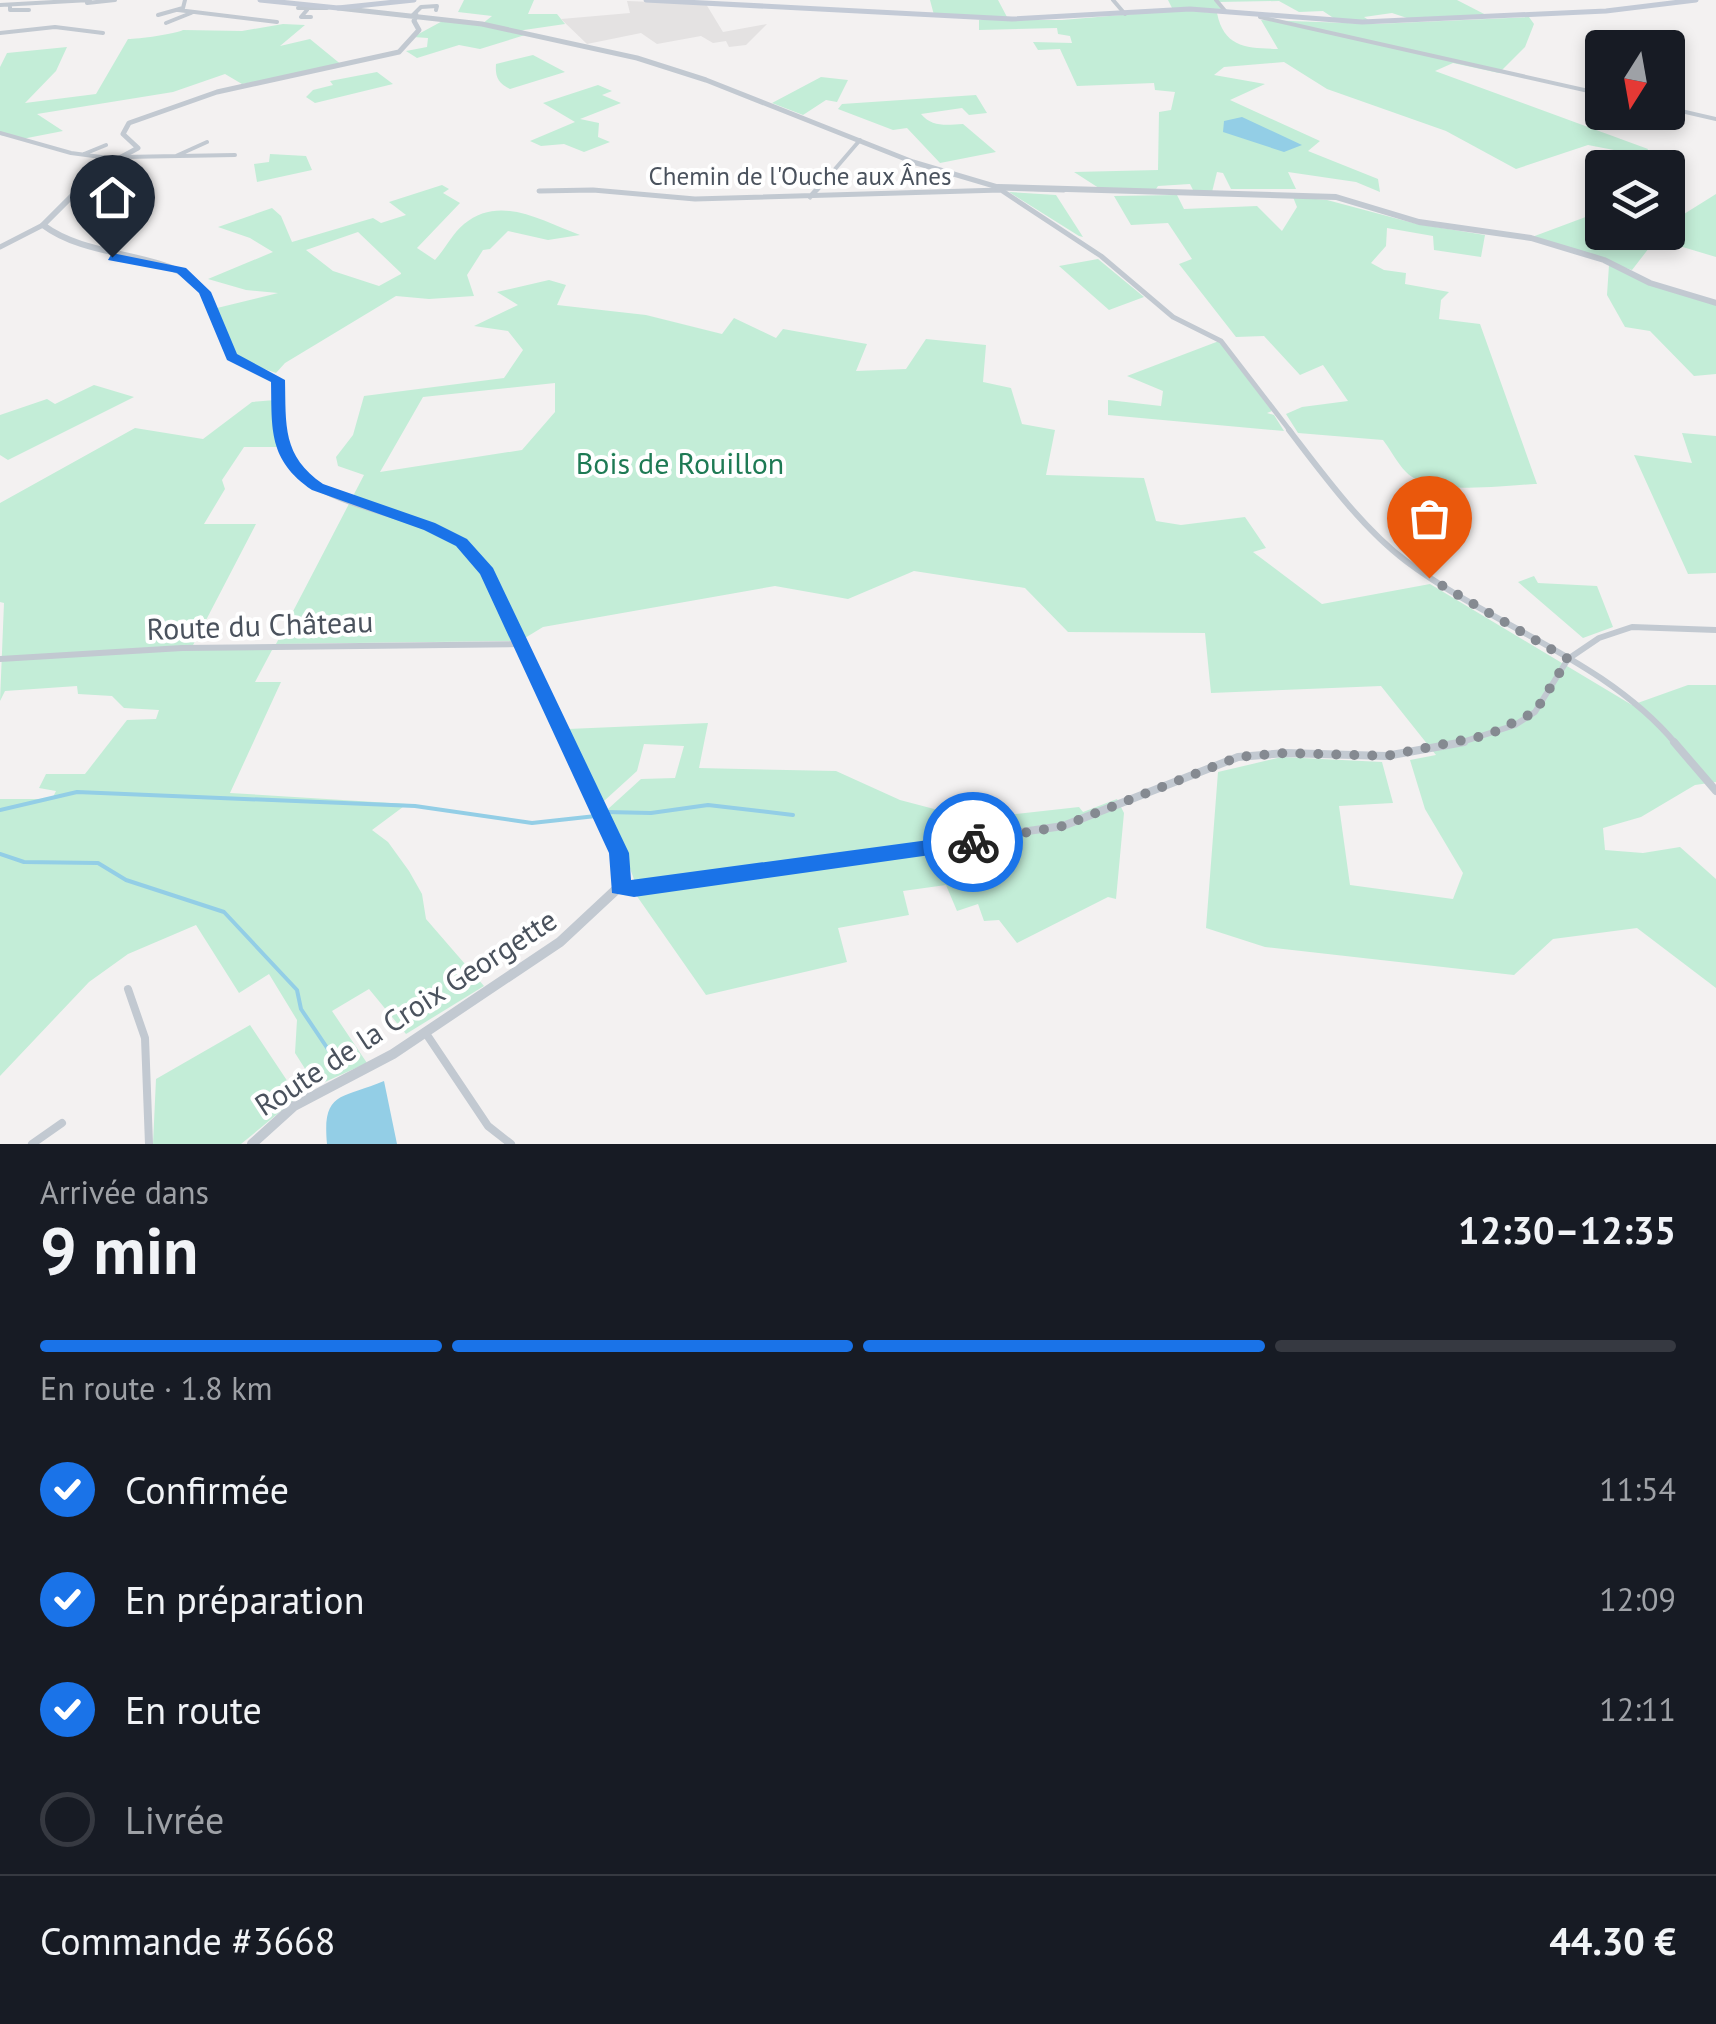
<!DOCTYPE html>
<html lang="fr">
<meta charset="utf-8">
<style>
body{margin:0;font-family:"PT Sans",sans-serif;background:#242831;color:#f1f3f6;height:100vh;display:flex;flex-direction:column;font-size:38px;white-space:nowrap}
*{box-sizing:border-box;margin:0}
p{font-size:32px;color:#9ea1a6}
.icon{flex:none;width:55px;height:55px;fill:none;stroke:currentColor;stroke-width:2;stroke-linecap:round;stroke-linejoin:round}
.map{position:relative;height:1144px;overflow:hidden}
.panel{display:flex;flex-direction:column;background:#171b24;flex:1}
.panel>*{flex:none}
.needle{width:65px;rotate:191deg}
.buttons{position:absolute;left:1585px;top:30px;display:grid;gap:20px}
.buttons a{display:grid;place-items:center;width:100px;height:100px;border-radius:10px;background:#171b24;box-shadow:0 5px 15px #0003;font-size:50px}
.pin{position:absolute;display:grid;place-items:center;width:85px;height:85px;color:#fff;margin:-102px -42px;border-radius:50% 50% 50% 0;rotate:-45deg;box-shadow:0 0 10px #0007}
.pin .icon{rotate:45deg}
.courier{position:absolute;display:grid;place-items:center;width:100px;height:100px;margin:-50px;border:8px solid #1a73e8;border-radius:50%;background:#fff;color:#222;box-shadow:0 2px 12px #0007}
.headline em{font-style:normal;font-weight:800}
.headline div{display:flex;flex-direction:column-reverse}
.headline{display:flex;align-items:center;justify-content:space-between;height:170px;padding:0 40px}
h1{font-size:65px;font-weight:800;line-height:75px}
.bar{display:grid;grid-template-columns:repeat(4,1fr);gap:15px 10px;align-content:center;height:120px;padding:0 40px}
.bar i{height:12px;border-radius:8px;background:#363941}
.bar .active{background:#1a73e8}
.bar p{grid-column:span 4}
.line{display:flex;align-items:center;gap:25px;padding:0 40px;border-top:2px solid #363941}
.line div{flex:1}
ol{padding:0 40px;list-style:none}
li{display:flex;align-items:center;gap:30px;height:110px}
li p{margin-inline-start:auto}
li .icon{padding:10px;border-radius:50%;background:#1a73e8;color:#fff;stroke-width:4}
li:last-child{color:#9ea1a6}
li i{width:55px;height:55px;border:5px solid #363941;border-radius:50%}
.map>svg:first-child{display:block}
.education{fill:#e4e2e2}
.green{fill:#c3edd7;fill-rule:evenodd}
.water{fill:#93cee6}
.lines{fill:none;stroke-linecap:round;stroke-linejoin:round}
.stream{stroke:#93cee6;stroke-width:4}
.minor-far3{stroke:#c2c9d1;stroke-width:4}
.minor-far2{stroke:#c2c9d1;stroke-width:5}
.minor-far1{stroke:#c2c9d1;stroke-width:6}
.minor{stroke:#c2c9d1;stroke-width:8}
.tertiary-far3{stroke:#c2c9d1;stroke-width:5}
.tertiary-far2{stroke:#c2c9d1;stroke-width:6}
.tertiary-far1{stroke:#c2c9d1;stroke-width:8}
.tertiary{stroke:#c2c9d1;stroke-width:10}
.secondary{stroke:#c3cad6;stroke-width:5}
.route{fill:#1a73e8}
.done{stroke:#858a91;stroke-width:10;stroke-dasharray:0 18}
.labels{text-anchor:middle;stroke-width:8;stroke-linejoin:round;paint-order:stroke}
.far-street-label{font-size:25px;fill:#4a525d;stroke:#fff}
.park-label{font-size:30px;fill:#1e7a54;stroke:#fff}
.street-label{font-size:30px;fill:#4a525d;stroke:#fff}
</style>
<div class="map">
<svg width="1716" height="1144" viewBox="0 0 1716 1144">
<rect width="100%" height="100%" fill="#f3f1f1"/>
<path class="education" d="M 627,1 L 706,4 L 723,32 L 767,24 L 746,45 L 729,47 L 726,41 L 713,43 L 701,36 L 657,44 L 641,33 L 587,44 L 561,19 L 630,13 Z"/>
<path class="green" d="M 464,0 L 534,0 L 528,14 L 557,14 L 565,24 L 524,30 L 519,32 L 525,35 L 480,49 L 459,45 L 417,58 L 406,51 L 427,47 L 428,38 L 413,37 L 448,18 L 482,24 L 492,16 L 458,12 Z
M 930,0 L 998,0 L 1007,17 L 934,15 Z
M 1168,0 L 1457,0 L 1490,17 L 1413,20 L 1392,13 L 1364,17 L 1370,21 L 1338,21 L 1323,11 L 1299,12 L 1279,1 L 1217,2 L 1223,11 L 1172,8 Z
M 1181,10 L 1217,13 C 1224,48 1247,48 1278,49 L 1261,20 L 1375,24 L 1529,17 L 1534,24 L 1525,47 L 1499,73 L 1453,63 L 1435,71 L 1648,149 L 1645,156 L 1588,145 L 1516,169 L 1446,131 L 1327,89 L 1284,62 L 1224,67 L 1214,75 L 1265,84 L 1230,100 L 1320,141 L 1308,151 L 1378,179 L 1380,192 L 1356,182 L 1288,172 L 1296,189 L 1231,189 L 1223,173 L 1217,172 L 1212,192 L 1194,192 L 1190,184 L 1158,186 L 1154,192 L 1105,192 L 1074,172 L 1158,170 L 1159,112 L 1171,110 L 1175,92 L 1155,90 L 1154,83 L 1077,86 L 1060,49 L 1038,50 L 1033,42 L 1072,43 L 1070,36 L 1058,34 L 1057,28 L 979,30 L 979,20 L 1062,20 Z
M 283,24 L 305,25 L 280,46 L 310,39 L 343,66 L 242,84 L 225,74 L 173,92 L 37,114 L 63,131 L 22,139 L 0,135 L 0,67 L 7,53 L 67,47 L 56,71 L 25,103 L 96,94 L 128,39 C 138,39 176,34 183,30 L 242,31 Z
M 533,55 L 565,72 L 510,89 C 498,83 495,77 496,64 Z
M 377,72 L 393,84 L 315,103 L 306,97 L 313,90 L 333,85 L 330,81 Z
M 821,77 L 848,80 L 837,102 L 826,100 L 803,115 L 772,103 Z
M 598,85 L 612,91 L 602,95 L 621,103 L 580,119 L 599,123 L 598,137 L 610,142 L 584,152 L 564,144 L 541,146 L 530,141 L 575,122 L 543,103 Z
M 976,95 L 987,113 L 969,115 L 962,108 L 921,114 C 932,127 945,125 963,124 L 996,152 L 940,163 L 907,128 L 893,130 L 838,109 L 842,104 Z
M 270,154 L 306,156 L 312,170 L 257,182 L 254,164 L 269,162 Z
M 442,185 L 449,189 L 443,193 L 460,203 L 417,248 L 435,260 C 445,249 453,233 464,224 C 500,194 542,221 580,235 L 548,240 L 508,231 L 490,249 L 483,250 L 467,275 L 474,296 L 429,299 L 396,296 L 285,363 L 276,373 C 228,357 233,354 217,308 L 278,293 L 246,290 L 208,279 L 273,252 L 250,238 L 218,227 L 272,208 L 281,216 L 292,242 L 373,218 L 381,223 L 406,215 L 389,202 ZM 358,232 L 401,273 L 401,274 L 379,286 L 333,271 L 306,250 Z
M 1009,192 L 1056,195 L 1083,237 L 1079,236 Z
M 1716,194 L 1716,257 L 1656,239 L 1632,270 L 1532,237 L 1599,212 L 1602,214 L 1602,232 L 1641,233 L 1649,236 L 1668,232 L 1668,224 Z
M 1177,195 L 1184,209 L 1257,206 L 1282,231 L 1297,207 L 1293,197 L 1327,200 L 1417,224 L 1485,235 L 1481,257 L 1434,250 L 1433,236 L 1387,228 L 1386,246 L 1371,263 L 1384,270 L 1406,273 L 1405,284 L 1449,292 L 1441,300 L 1439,319 L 1480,324 L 1537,484 C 1504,485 1430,497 1406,472 C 1397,463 1391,450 1383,440 L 1298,433 L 1286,414 L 1302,407 L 1348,401 L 1323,365 L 1300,375 L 1264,336 L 1236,337 L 1179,264 L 1192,259 L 1168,223 L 1131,225 L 1114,196 Z
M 1098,259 L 1144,297 L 1109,310 L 1059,266 Z
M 1609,265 L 1646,283 L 1716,304 L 1716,374 L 1694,376 L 1650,331 L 1625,327 L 1607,295 Z
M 549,280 L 566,285 L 557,305 L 646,315 L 722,334 L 734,318 L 776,338 L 783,329 L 867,344 L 856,371 L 906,369 L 926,339 L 986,345 L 983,382 L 1011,388 L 1022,424 L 1055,430 L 1046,475 L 1144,478 L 1156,521 L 1181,525 L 1245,517 L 1266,548 L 1253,552 L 1322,604 L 1430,584 L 1632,705 L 1688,685 L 1716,685 L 1716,782 L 1695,785 L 1641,817 L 1603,828 L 1605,850 L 1643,853 L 1680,847 L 1716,879 L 1716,988 L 1637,928 L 1553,939 L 1514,975 L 1265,947 L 1206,928 L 1218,772 L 1282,757 L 1382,762 L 1393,803 L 1339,806 L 1350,885 L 1453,899 L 1463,873 L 1425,809 L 1410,760 L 1436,755 L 1381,686 L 1211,693 L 1205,633 L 1068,632 L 1025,588 L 914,571 L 848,599 L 775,586 L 543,627 L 520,641 L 276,644 L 364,475 L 338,466 L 336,457 L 353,435 L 364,396 L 504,378 L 523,350 L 508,331 L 474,326 L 518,305 L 497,292 ZM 555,383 L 555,412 L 522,450 L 380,472 L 423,397 Z
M 1219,341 L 1272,411 L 1267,413 L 1274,415 L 1284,431 L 1108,415 L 1108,400 L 1161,406 L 1163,391 L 1127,376 Z
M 94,385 L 134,397 L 8,460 L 0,455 L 0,415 L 47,399 L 55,404 Z
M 275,400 L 274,433 L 279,447 L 244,447 L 222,480 L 225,489 L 204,524 L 256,524 L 191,649 L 272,650 L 255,682 L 281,682 L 230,793 L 407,804 L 372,830 L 388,842 L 409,871 L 422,894 L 426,919 L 484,986 L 406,1034 L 369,989 L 332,1011 L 367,1063 L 316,1086 L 295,1053 L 297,1020 L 269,974 L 239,993 L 196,925 L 128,954 L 89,982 L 0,1076 L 0,799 L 52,799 L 56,791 L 39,788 L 46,774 L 85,774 L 127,720 L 156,719 L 159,710 L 124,708 L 112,696 L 78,694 L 77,686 L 5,691 L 0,701 L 4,603 L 0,602 L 0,503 L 135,428 L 203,439 L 252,402 Z
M 1682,433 L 1716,436 L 1716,573 L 1688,574 L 1634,455 L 1692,463 Z
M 1534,576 L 1538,583 L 1597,586 L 1613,627 L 1583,638 L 1518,582 Z
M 708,723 L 699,768 L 836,771 L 900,800 L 972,819 L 1079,807 L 1083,812 L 1117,799 L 1124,813 L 1116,899 L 1108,897 L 1017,943 L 999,920 L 984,921 L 978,904 L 957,911 L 946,885 L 903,891 L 909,915 L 838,928 L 847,962 L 706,995 L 634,892 L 635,882 L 608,809 L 641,779 L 675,778 L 684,746 L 644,744 L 637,771 L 604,801 L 568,729 Z
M 250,1025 L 298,1097 L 241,1144 L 153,1144 L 156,1079 Z"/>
<path class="water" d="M 1242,117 L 1302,145 L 1284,152 L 1223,132 L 1224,121 Z
M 384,1081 L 397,1144 L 327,1144 C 322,1091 341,1099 384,1081 Z"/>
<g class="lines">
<path class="stream" d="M 0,810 L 77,792 L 415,806 L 532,823 L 596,816
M 606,812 L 651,813 L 708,805 L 793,815
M 0,854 L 24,862 L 98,863 L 126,880 L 224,912 L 297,990 L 301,1009 L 338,1064"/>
<path class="minor-far3" d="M 1113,0 L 1125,14
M 1216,0 L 1226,12
M 87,3 L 115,0
M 0,5 L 90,0
M 10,6 L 10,10 L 29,10
M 298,8 L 327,8
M 178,10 L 277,22
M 307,10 L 301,17 L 311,17
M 158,15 L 183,8 L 185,0
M 413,15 L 421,7 L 437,6 L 436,10
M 1260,17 L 1602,94
M 166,23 L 191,13
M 0,33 L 55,27 L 103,33
M 1668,108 L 1716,119
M 0,133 L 71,153 L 116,159
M 84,154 L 106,145
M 176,156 L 207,142
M 123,157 L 235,155
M 817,190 L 860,140"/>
<path class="minor-far2" d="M 1001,190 L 1101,256 L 1173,317 L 1221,341 L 1291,432
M 539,191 L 593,190 L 695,199 L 1001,190
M 810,197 L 819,187
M 0,247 L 43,225"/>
<path class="minor-far1" d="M 1289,430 C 1322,473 1362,528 1406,561 C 1492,626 1606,660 1676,744
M 0,659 L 182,648 L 521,644
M 1456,744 L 1515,725 L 1535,712 L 1568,659 L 1599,638 L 1632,627 L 1716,630"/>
<path class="minor" d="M 1674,742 L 1716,791
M 619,887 L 634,888 L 1063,826 L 1238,757 L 1286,753 L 1386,756 L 1464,742
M 128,989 L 145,1038 L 149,1144
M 425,1032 L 488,1126 L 511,1144
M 32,1144 L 62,1123"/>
<path class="tertiary-far3" d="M 338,8 L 482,24 L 637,58 L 706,80 L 913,162 L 1001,188 L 1064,190
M 79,190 L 101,168 L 138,148 L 123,134 L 129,123 L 217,92 L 399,52 L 419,30 L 414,21 L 416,15"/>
<path class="tertiary-far2" d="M 81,187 L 43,225 C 92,262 173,249 205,292 C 218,310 222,336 231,357 L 278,380 L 282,396 L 281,432
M 998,187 L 1336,197 L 1419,222 L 1531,238 L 1604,260 L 1650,283 L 1716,303"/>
<path class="tertiary-far1" d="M 281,430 C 281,506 410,507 459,541 C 494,565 547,700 568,744"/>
<path class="tertiary" d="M 252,1144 L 294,1106 L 393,1054 L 560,942 L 619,887 L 622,871 L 619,853 L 567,742"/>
<path class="secondary" d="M 260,0 L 338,8 L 414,0
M 646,0 L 1012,19 L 1190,9 L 1362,22 L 1606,11 L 1696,0"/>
</g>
<path class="route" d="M 112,253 L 186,268 L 211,292 L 237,354 L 285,380 C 286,425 282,456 323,484 L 435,523 L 467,539 L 493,568 L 629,853 L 631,880 L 973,834 L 983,842 L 980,848 L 634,897 L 612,893 L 609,853 L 480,574 L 456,546 L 424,530 L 312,490 C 268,460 272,429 271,382 L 227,360 L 199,293 L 177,273 L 108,260 Z"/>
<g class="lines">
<path class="done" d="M 973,842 L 1063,826 L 1238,757 L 1286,753 L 1386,756 L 1488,735 L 1535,712 L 1568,659 L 1429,578"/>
</g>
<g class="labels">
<g class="far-street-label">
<text x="800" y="185">Chemin de l'Ouche aux Ânes</text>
</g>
<g class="park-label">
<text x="680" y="474">Bois de Rouillon</text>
</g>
<g class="street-label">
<text transform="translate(260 626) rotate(-2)" y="10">Route du Château</text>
<text transform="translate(406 1013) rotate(-33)" y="10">Route de la Croix Georgette</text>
</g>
</g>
</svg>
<div class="buttons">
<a><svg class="needle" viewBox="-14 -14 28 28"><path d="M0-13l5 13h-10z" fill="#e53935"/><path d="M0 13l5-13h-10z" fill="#9ea1a6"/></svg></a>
<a><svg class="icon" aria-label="layers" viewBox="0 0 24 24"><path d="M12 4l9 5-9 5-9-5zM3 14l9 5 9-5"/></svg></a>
</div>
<div class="pin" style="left:1429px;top:578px;background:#ea580c"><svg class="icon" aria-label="bag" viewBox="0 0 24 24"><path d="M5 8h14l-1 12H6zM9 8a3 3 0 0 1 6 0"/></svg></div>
<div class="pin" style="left:112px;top:257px;background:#1f2937"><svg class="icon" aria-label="home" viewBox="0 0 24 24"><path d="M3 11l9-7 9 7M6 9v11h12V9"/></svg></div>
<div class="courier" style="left:973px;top:842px"><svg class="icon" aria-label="bike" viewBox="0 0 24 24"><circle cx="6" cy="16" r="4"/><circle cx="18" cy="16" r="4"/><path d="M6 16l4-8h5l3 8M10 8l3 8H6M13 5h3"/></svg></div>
</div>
<section class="panel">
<div class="headline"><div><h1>9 min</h1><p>Arrivée dans</p></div><em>12:30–12:35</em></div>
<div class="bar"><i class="active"></i><i class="active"></i><i class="active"></i><i></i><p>En route · 1.8 km</p></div>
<ol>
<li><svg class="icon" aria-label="check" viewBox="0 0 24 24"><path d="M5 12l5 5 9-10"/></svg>Confirmée<p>11:54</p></li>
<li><svg class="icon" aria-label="check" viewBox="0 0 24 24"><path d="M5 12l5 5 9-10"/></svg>En préparation<p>12:09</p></li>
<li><svg class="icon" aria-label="check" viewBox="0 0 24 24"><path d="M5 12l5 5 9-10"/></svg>En route<p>12:11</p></li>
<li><i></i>Livrée</li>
</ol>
<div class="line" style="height:130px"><div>Commande #3668</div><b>44.30 €</b></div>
</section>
